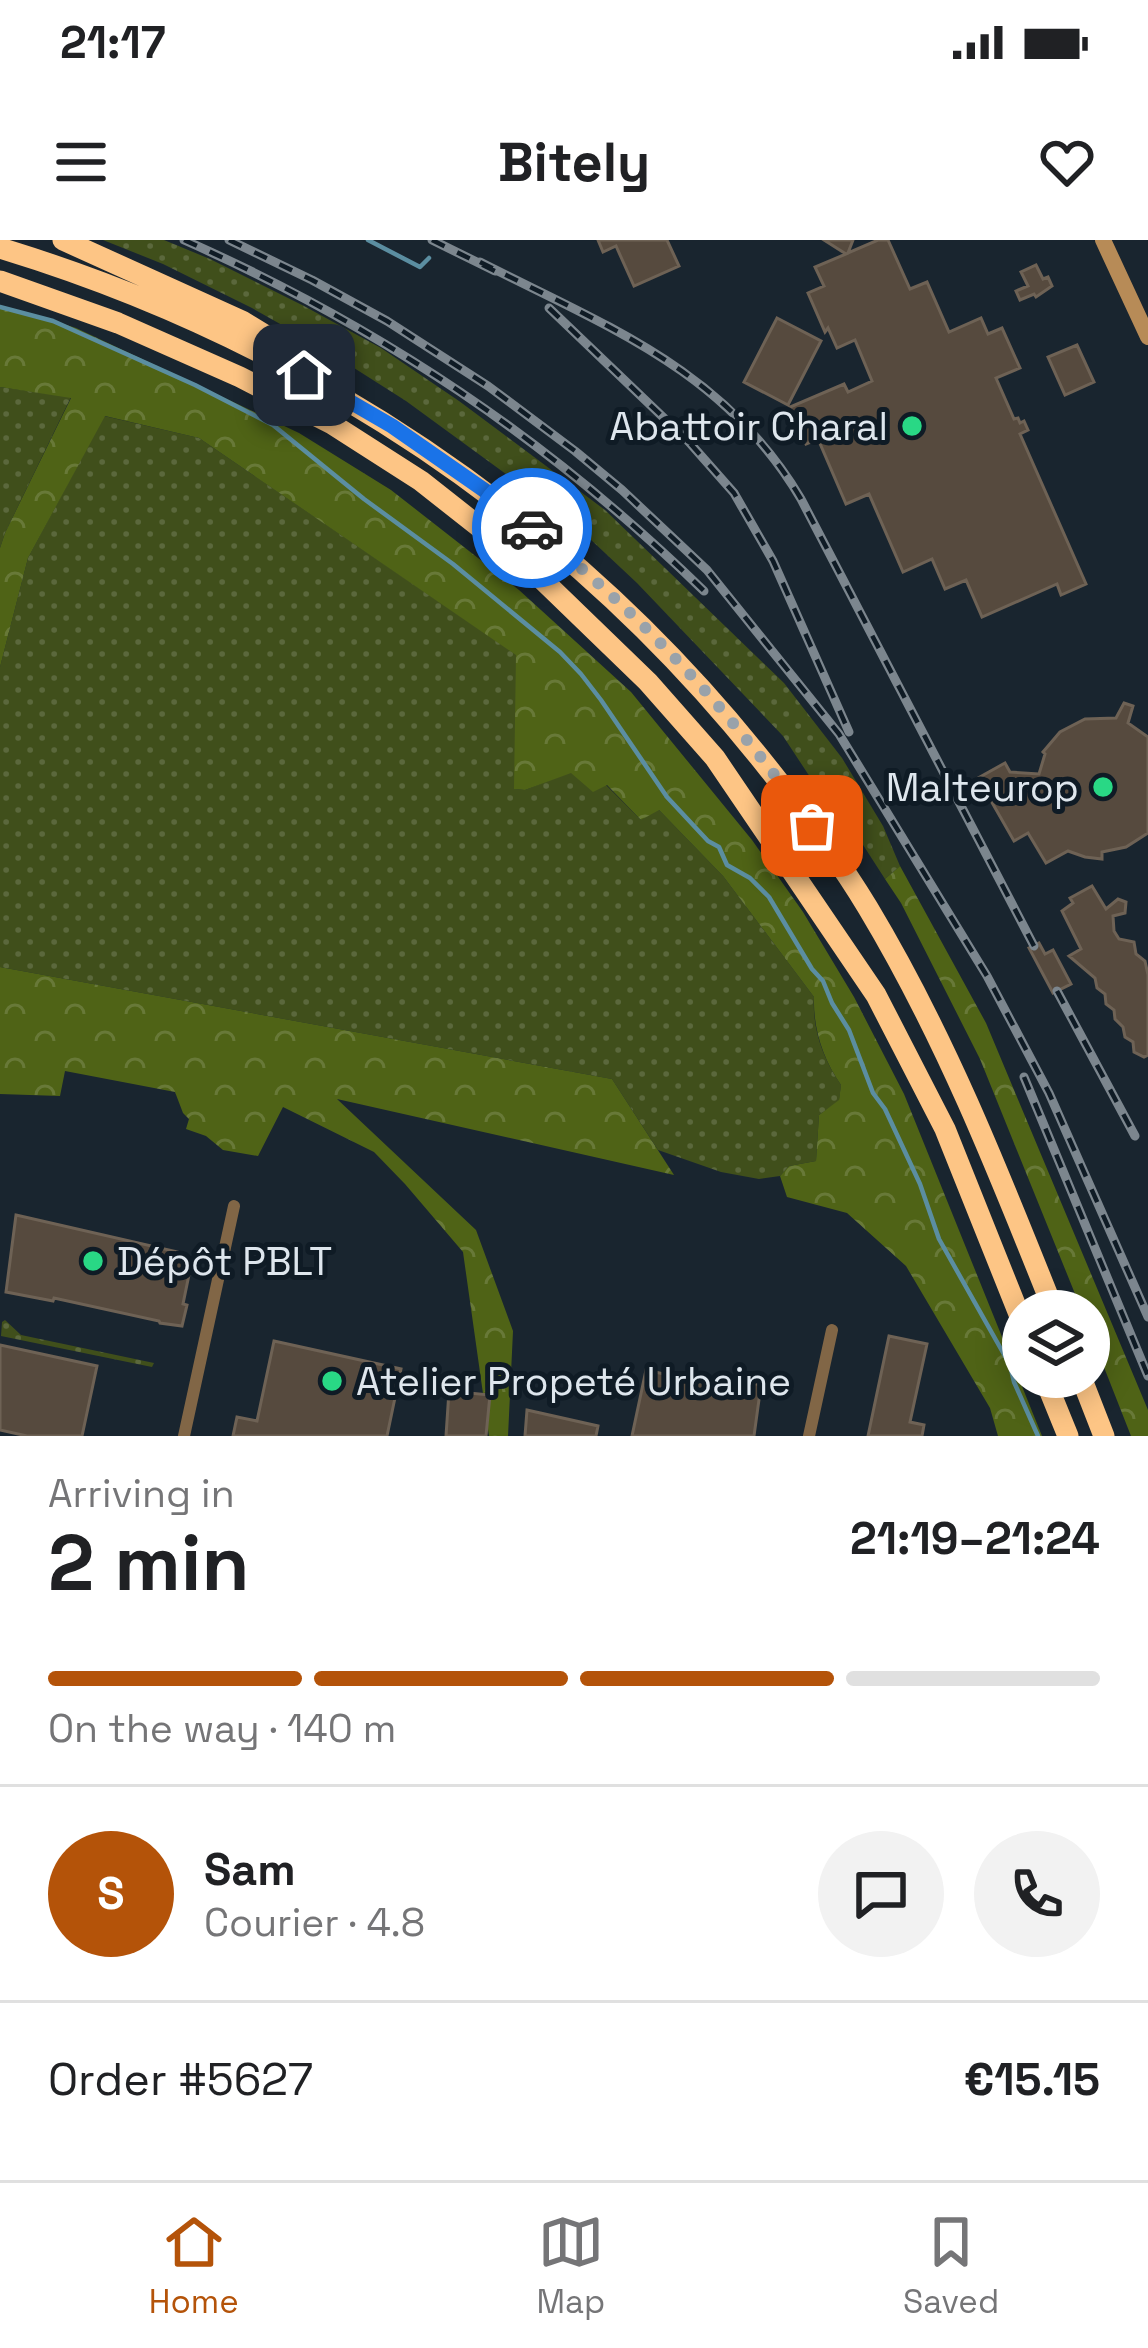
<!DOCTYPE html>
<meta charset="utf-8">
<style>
body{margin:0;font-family:"Space Grotesk",sans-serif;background:#f2f2f2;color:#202124;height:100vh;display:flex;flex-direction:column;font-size:45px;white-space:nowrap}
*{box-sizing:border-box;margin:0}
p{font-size:39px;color:#757577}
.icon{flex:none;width:66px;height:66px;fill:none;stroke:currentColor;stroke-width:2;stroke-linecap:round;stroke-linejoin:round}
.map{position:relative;height:1196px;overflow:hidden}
.sheet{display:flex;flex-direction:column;background:#fff;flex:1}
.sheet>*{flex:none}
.fabs{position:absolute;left:1002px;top:1050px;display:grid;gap:24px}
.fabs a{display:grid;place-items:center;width:108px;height:108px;border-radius:50%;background:#fff;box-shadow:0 6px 30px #0003;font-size:60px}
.pin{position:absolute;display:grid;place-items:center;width:102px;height:102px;color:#fff;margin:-51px;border-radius:24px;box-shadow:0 6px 18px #0006}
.courier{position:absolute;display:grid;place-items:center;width:120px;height:120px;margin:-60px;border:9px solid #1a73e8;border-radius:50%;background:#fff;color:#222;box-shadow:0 3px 15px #0007}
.headline em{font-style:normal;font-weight:700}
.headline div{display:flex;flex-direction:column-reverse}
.headline{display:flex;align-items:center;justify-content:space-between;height:204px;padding:0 48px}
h1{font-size:78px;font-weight:700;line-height:90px}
.bar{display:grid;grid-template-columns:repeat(4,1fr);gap:18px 12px;align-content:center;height:144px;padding:0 48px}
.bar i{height:15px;border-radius:9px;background:#e0e0e0}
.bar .on{background:#b45309}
.bar p{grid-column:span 4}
.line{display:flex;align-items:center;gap:30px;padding:0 48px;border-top:3px solid #e0e0e0}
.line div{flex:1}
.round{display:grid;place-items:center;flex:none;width:126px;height:126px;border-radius:63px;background:#f2f2f2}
.status{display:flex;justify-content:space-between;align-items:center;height:84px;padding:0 60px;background:#fff;direction:ltr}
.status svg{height:33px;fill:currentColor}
header{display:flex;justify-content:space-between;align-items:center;height:156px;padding:0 48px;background:#fff;font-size:54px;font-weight:700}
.dock{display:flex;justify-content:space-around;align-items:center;height:168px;border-top:3px solid #e0e0e0;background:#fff;font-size:33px;color:#757577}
.dock a{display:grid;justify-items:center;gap:6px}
.dock .on{color:#b45309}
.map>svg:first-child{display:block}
.grass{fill:url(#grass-dots)}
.forest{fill:url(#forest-crowns)}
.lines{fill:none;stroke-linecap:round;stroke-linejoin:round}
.stream{stroke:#5b8ea1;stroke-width:4.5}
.building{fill:#564a3e;stroke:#6e6255;stroke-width:3}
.street{stroke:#816646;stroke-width:12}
.secondary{stroke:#b78b57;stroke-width:16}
.highway{stroke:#fdc585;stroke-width:21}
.rail-casing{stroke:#7c868e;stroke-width:9}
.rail{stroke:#0f1b25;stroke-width:4.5;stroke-dasharray:14;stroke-linecap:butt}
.done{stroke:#99a2aa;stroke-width:12;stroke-dasharray:0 21.6}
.route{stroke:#1a73e8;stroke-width:15}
.poi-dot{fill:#29d885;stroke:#0f1b25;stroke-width:4.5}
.labels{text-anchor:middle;stroke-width:10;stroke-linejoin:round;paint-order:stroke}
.poi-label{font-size:39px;fill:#dee6ed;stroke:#0f1b25;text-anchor:end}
</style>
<div class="status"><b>21:17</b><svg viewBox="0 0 49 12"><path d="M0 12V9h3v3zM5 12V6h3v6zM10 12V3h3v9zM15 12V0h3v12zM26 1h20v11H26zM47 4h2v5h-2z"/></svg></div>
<header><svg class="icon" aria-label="menu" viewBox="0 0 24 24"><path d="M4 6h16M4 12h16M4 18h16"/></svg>Bitely<svg class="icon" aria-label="heart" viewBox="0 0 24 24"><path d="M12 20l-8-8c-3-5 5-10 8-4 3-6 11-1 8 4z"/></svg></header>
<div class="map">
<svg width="1148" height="1196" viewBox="0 0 1148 1196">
<defs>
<pattern id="grass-dots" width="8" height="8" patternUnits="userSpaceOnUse" patternTransform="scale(3)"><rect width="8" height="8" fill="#404f1b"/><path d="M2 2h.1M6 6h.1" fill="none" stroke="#5b683c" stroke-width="1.8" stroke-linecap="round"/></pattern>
<pattern id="forest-crowns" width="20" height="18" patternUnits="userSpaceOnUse" patternTransform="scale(3)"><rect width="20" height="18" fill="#4f6316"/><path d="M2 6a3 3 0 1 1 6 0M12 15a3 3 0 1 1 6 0" fill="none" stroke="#687938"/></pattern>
</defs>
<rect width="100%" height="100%" fill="#19252f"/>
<path class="grass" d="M 103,0 L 164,0 L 210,19 L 304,66 L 381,108 L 459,161 L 605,270 L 784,443 L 842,518 L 883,586 L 900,626 L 885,639 L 856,594 L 808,534 L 783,496 L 637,343 L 573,283 L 406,161 L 321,107 L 252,68 L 163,24 Z
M 0,147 L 71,157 L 5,293 L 0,308 Z
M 104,176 L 199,198 L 517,415 L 515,549 L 525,550 L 571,532 L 606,545 L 641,580 L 658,569 L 723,636 L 814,757 C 812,789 823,819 841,845 L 839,861 L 819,875 L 816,921 L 789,926 L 780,936 L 759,939 L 721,932 L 658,910 L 612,839 L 0,727 L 0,427 L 28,318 Z
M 5,1080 L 21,1095 L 154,1123 L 152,1127 L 1,1096 L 2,1082 Z"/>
<path class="forest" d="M 0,67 L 32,74 L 76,88 L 299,193 L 391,250 L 519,350 L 631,452 L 752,600 L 803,672 L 854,757 L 904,854 L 1042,1196 L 998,1196 L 990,1168 L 906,1026 L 847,973 L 787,957 L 780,936 L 789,926 L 816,921 L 819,875 L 839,860 L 841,845 C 823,819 813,789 814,757 L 723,636 L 659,570 L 641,580 L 607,545 L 593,552 L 571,533 L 525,550 L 514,549 L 516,415 L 199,198 L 105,176 L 28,318 L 0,427 L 0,308 L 5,293 L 71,158 L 0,147 Z
M 900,626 L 986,783 L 1148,1170 L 1148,1196 L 1131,1196 L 1089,1089 L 1089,1071 L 1082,1071 L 980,819 L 901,663 L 885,639 Z
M 0,727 L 612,839 L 674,935 L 337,859 L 476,990 L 513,1091 L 508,1196 L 489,1196 L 463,1012 L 405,944 L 374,912 L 283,867 L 258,916 L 223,910 L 206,896 L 186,889 L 189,879 L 183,873 L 175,852 L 65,831 L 60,856 L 0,854 Z"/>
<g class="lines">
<path class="stream" d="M 368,0 L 420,27 L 429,18
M 0,67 L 53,81 L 195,145 L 273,185 L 364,259 L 453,324 L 560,412 L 581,434 L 601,460 L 667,557 L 708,601 L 719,607 L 727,625 L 750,638 L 769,657 L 812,729 L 823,741 L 832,763 L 849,790 L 873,853 L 885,869 L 920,944 L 939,999 L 1010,1125 L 1014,1142 L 1038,1196"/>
</g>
<path class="building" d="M 598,0 L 667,0 L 679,26 L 634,46 L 616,6 L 603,12 Z
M 824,0 L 853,0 L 848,13 L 878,0 L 888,0 L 910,49 L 927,42 L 949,92 L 981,78 L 988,94 L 1002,88 L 1020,128 L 996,138 L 1014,179 L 1018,178 L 1020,183 L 1024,181 L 1028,190 L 1020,194 L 1086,344 L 1061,355 L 1057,344 L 982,377 L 966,340 L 945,349 L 932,319 L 903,332 L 869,254 L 846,264 L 818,199 L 806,204 L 790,167 L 844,144 L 848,152 L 872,141 L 855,100 L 837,108 L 828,88 L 825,92 L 808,53 L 824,46 L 815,27 L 846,14 Z
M 1036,25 L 1043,39 L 1048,37 L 1052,46 L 1036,57 L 1034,54 L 1020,60 L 1016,51 L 1028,46 L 1021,32 Z
M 777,78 L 821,101 L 788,165 L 744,142 Z
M 1077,105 L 1094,142 L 1065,155 L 1048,117 Z
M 1124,463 L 1133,466 L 1128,483 L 1148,497 L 1148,593 L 1126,607 L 1102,612 L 1102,619 L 1085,617 L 1068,611 L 1046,623 L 1028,593 L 1014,601 L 978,538 L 1005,523 L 1010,532 L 1039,534 L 1045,514 L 1043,512 L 1060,492 L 1085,479 L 1116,478 Z
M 1092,646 L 1106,669 L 1118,659 L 1126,662 L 1125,673 L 1113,676 L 1114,691 L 1119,699 L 1134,702 L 1136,714 L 1145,721 L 1148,735 L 1148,815 L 1144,817 L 1134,812 L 1133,802 L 1125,797 L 1123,787 L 1115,779 L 1114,770 L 1106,764 L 1105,754 L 1097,748 L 1095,738 L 1069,716 L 1081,709 L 1062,671 L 1073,663 L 1070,658 Z
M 1039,703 L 1045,714 L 1053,710 L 1071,744 L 1053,753 L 1029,708 Z
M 16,975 L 178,1012 L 191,1025 L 183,1064 L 187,1065 L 182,1086 L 160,1083 L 159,1081 L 54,1058 L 53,1061 L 6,1052 Z
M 889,1096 L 927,1104 L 910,1182 L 924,1185 L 922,1196 L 868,1196 Z
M 274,1101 L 401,1129 L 387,1196 L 233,1196 L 237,1177 L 257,1181 Z
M 0,1105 L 97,1126 L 82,1196 L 27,1196 L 0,1190 Z
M 646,1130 L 740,1151 L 742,1141 L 761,1145 L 754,1196 L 632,1196 Z
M 449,1151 L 490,1155 L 486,1196 L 446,1196 Z
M 527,1170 L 598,1186 L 596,1196 L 525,1196 Z"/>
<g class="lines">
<path class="street" d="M 184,1196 L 234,966
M 809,1196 L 832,1090"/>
<path class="secondary" d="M 1103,0 L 1148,97"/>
<path class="highway" d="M 63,0 L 242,81 L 342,142
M 0,8 C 303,100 572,279 768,528 C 804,573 839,620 868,668 C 945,796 999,933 1054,1071
M 0,41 L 118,83 L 240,137 L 332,184 L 421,241 L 525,323 L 648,442 L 715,518 L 876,755 L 945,889 L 1023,1084
M 1044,1137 L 1068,1196
M 1081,1137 L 1104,1196"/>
<g class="rail-casing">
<path id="rail" d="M 184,0 C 381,87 550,201 704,351
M 229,0 L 312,40 L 387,81 L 488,146 L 575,211 L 622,250 L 707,330 L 839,494 L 987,736 L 1049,853 L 1148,1077
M 432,0 L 495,31
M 480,22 C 608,87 725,130 801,259 L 1034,706
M 549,68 L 689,202 L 734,253 L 773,321 L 849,492
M 1057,751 L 1135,896
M 1024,837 L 1148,1136"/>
</g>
<use href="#rail" class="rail"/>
</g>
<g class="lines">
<path class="done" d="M 532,288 C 639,371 734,475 812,586"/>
<path class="route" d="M 304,135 L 392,186 L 484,250 L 532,288"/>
</g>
<g class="poi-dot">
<circle cx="912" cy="186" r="12"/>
<circle cx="1103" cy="547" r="12"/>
<circle cx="93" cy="1021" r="12"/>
<circle cx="332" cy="1141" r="12"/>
</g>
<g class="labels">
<g class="poi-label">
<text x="888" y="200">Abattoir Charal</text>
<text x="1079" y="561">Malteurop</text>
<text x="117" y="1035" text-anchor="start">Dépôt PBLT</text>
<text x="356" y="1155" text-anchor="start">Atelier Propeté Urbaine</text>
</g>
</g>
</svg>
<div class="fabs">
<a><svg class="icon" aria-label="layers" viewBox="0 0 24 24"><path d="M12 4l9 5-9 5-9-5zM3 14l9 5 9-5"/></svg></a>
</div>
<div class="pin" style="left:812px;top:586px;background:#ea580c"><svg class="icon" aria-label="bag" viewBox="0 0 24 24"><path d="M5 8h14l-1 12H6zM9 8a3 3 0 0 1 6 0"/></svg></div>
<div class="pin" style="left:304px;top:135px;background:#1f2937"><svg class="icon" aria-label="home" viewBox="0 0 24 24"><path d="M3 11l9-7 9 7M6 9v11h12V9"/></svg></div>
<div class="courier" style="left:532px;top:288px"><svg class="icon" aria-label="car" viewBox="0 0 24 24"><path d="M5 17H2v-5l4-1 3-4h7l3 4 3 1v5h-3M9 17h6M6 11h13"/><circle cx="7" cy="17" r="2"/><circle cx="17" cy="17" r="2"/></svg></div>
</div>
<section class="sheet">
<div class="headline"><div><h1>2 min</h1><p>Arriving in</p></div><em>21:19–21:24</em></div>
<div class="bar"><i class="on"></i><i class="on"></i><i class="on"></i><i></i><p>On the way · 140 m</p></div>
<div class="line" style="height:216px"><b class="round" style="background:#b45309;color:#fff">S</b><div><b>Sam</b><p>Courier · 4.8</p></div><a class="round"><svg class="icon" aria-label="chat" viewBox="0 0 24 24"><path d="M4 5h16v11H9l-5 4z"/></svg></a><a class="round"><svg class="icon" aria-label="phone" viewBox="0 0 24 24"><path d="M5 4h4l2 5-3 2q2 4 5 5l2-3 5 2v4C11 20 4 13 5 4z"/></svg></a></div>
<div class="line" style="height:156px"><div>Order #5627</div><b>€15.15</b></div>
</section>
<nav class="dock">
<a class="on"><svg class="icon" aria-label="home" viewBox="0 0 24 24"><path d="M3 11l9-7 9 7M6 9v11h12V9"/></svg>Home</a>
<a><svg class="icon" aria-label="map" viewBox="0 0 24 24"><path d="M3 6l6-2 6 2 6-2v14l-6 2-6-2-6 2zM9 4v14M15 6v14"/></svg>Map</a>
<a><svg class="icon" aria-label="saved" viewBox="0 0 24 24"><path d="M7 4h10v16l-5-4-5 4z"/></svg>Saved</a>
</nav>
